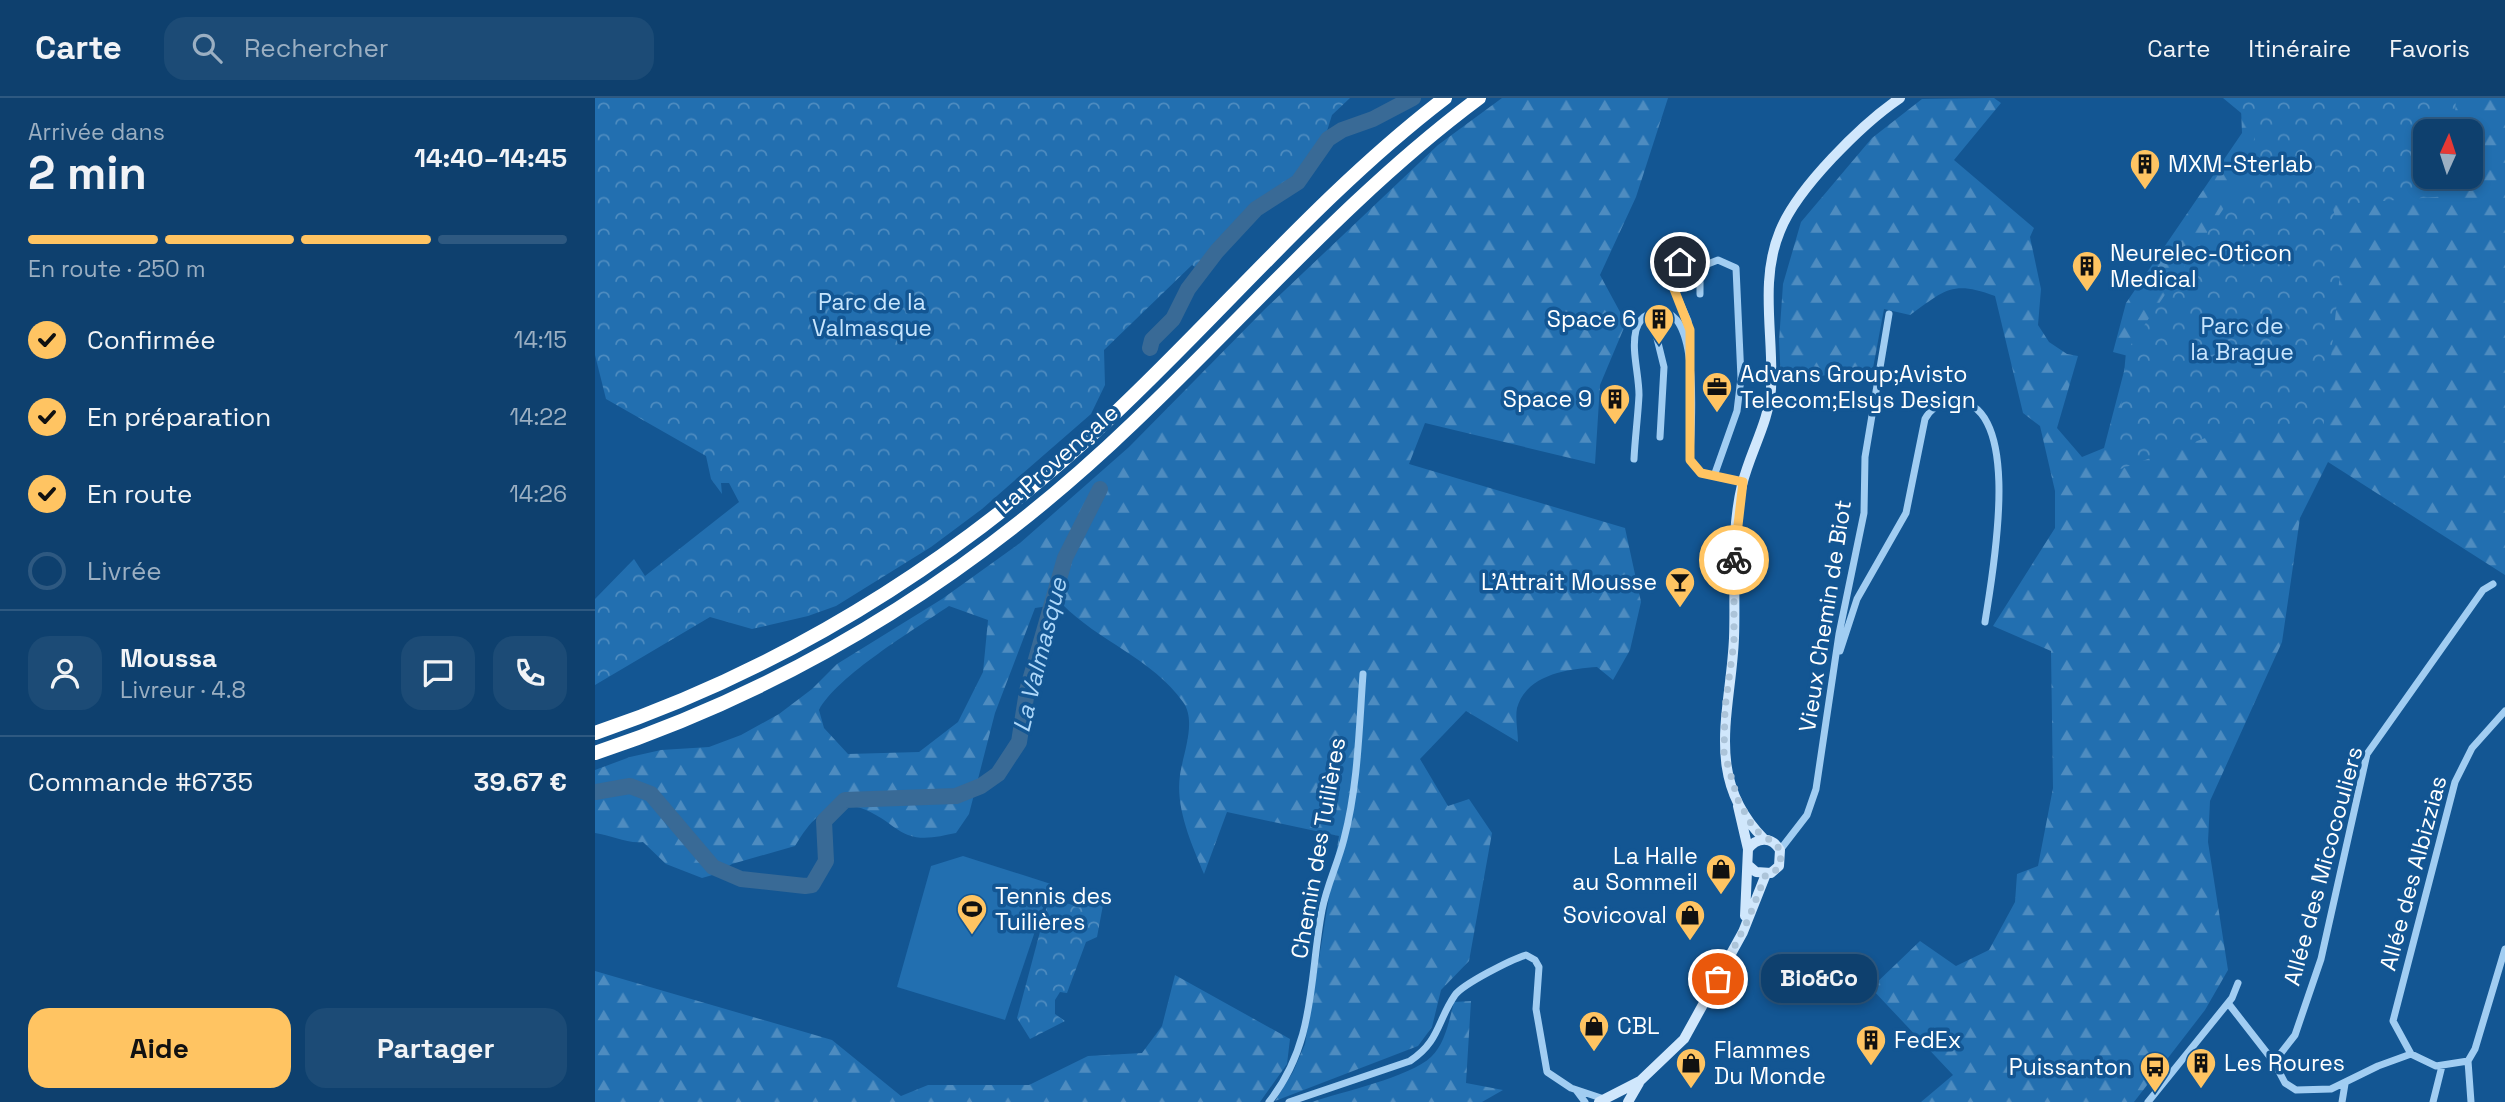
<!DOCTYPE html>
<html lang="fr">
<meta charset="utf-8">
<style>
body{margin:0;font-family:"Space Grotesk",sans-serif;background:#1c4b76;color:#f1f3f6;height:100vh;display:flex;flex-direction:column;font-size:26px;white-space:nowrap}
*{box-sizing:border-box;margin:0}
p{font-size:23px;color:#9bafc2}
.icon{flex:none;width:38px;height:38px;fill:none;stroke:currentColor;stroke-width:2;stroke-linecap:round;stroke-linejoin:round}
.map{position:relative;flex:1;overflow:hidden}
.drawer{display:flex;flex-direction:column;background:#0e406e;width:595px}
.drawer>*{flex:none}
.needle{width:46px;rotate:3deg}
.fabs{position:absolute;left:1818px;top:21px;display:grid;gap:14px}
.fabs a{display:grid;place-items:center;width:70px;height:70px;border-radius:14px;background:#0e406e;box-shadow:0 4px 10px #0003,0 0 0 2px #2e5981;font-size:35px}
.pin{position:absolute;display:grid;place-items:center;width:60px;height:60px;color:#fff;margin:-30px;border:4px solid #fff;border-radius:50%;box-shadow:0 2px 7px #0007}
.courier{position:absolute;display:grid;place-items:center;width:70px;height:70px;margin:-35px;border:5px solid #ffc462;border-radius:50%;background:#fff;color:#222;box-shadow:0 2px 9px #0007}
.bubble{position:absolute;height:49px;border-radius:21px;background:#0e406e;box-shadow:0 4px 10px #0003,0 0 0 2px #2e5981;font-size:23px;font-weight:800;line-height:49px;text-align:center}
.overview em{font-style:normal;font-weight:800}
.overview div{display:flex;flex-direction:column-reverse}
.overview{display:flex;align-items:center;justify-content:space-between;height:119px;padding:0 28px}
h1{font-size:46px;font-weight:800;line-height:52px}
.bar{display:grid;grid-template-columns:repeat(4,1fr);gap:10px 7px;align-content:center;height:84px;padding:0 28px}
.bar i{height:9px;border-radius:5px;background:#2e5981}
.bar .selected{background:#ffc462}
.bar p{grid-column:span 4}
.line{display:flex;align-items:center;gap:18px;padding:0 28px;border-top:2px solid #2e5981}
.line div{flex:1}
.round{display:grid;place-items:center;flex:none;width:74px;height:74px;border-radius:21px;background:#1c4b76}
ol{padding:0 28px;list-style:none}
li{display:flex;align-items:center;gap:21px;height:77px}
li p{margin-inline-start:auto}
li .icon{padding:7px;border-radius:50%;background:#ffc462;color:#111;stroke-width:4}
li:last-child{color:#9bafc2}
li i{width:38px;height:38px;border:4px solid #2e5981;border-radius:50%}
.cta{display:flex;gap:14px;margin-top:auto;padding:14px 28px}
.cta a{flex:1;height:80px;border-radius:21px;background:#ffc462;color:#111;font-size:28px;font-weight:800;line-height:80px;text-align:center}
.cta a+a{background:#1c4b76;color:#f1f3f6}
header{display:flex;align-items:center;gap:42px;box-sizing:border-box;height:98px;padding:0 35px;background:#0e406e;border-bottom:2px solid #2e5981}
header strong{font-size:33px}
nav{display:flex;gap:38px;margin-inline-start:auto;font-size:24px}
.search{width:490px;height:63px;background:#1c4b76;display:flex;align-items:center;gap:18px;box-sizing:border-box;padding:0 24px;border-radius:21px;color:#9bafc2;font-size:26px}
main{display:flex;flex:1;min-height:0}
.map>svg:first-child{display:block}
.grass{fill:#226fb0}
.forest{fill:url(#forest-firs);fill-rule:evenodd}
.park{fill:url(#park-crowns)}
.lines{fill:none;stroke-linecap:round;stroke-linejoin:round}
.river{stroke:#396a96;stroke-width:16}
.minor{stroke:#a1cdf2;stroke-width:7}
.secondary{stroke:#d0e7fc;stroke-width:10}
.motorway{stroke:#fff;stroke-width:14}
.done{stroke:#acc4d9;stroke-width:7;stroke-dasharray:0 12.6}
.route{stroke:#ffc462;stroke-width:9}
.labels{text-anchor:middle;stroke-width:7;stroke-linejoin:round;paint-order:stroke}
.poi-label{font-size:23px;fill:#fff;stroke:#135693;text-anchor:start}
.park-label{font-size:23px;fill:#c8e5fd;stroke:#135693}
.street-label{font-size:23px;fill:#fff;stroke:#135693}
.water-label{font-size:24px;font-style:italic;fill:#add7f9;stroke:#135693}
</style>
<header>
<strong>Carte</strong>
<div class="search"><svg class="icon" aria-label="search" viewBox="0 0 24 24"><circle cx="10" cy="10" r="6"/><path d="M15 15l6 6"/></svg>Rechercher</div>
<nav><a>Carte</a><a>Itinéraire</a><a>Favoris</a></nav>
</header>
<main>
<section class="drawer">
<div class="overview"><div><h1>2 min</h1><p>Arrivée dans</p></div><em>14:40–14:45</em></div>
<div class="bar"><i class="selected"></i><i class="selected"></i><i class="selected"></i><i></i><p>En route · 250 m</p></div>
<ol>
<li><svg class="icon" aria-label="check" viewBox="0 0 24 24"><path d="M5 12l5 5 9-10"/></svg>Confirmée<p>14:15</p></li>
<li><svg class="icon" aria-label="check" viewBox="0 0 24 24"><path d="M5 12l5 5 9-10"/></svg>En préparation<p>14:22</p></li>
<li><svg class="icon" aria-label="check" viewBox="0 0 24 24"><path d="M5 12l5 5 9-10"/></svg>En route<p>14:26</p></li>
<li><i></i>Livrée</li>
</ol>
<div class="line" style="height:126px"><a class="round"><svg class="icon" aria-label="person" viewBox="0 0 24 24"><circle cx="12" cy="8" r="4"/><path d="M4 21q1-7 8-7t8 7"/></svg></a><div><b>Moussa</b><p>Livreur · 4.8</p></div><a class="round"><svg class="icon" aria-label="chat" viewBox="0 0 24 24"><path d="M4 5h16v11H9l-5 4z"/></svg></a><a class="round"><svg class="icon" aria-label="phone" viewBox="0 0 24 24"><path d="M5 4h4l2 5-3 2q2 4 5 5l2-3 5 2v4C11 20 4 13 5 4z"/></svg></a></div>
<div class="line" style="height:91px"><div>Commande #6735</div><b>39.67 €</b></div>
<div class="cta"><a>Aide</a><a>Partager</a></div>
</section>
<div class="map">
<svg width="1910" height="1004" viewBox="0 0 1910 1004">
<defs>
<pattern id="forest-firs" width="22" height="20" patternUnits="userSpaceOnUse" patternTransform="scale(1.75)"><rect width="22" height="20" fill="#226fb0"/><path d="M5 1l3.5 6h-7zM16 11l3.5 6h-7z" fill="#4e8cc0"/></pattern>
<pattern id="park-crowns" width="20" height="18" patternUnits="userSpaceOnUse" patternTransform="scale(1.75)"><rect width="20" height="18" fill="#226fb0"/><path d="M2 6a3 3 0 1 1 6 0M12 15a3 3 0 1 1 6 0" fill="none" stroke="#4e8cc0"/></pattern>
</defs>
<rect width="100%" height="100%" fill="#135693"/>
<path class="grass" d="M 368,758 L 456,786 L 410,922 L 302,889 L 336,768 Z"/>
<path class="forest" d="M 907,0 L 1073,0 L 1041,99 L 1005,177 L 1031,225 L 1005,287 L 1000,366 L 830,325 L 814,366 L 1030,430 L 1046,504 L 1035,552 L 1018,582 L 1002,569 C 973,571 932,576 922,610 C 920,620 923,634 923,644 L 871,613 L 825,661 L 853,708 L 874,701 L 897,735 L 874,863 L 846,892 L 837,929 L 823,948 L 680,1003 L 698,974 L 710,946 L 744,738 L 632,714 L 609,776 C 597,747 580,710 585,677 C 588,656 602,623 588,604 C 558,561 503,543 467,506 L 440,510 L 400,615 L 374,716 L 361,735 C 345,738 329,743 313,737 C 304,734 294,725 286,720 C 244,694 223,710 200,748 L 137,766 L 121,776 L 107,780 L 71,766 L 48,744 C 32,746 16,737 0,735 L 0,672 L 35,659 L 66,652 L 114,649 L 146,637 L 184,616 L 217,591 L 242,566 L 347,501 L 425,445 L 534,349 L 670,211 L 843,47 ZM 354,508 L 393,522 L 388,574 L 363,624 L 324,654 L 253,656 L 229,630 L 224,612 C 242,578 320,531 354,508 Z
M 1399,0 L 1406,5 L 1359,62 L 1439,130 L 1435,139 L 1446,191 L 1443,227 L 1454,244 L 1472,256 L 1483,258 L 1462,330 L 1487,359 L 1509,350 L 1533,258 L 1518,254 L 1531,205 L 1647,35 L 1646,10 L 1641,0 L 1910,0 L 1910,477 L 1733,364 L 1705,420 L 1687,544 L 1615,703 L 1613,744 L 1633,872 L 1610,912 L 1539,1004 L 1326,1004 L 1358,977 L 1276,890 L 1325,843 L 1361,868 L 1394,852 L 1420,804 L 1422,776 L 1443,768 L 1458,690 L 1456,553 L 1398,528 L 1460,430 L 1460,393 L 1445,328 L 1428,315 L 1400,198 C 1357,182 1350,192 1315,217 L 1289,211 L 1278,270 L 1186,284 L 1184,243 L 1188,186 L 1206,124 L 1277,40 L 1327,1 ZM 1830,33 L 1876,33 L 1876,79 L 1830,79 Z
M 0,873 L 237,942 L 306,998 L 333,987 L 434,987 L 493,958 L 547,955 L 567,928 L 580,877 L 695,941 L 692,966 L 665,1004 L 0,1004 Z
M 876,903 L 871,985 L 908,992 L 887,1004 L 717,1004 C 746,994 815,979 836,959 C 850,946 854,923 859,904 Z"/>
<path class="park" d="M 0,0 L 755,0 L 737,17 L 732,33 L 704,74 L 657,107 L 600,169 L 597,167 L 509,252 L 510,287 L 496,316 L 387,411 L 336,449 L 241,508 L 213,518 L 157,531 L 115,519 L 0,587 L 0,501 L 39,461 L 50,478 L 144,404 L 134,385 L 126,385 L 127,396 L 116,381 L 111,358 L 11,301 L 0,257 Z
M 1628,0 L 1861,0 L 1859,33 L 1830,33 L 1830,79 L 1855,79 L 1853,98 L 1737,107 L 1748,148 L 1728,332 L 1624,335 L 1520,373 L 1531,254 L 1644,88 L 1663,29 Z
M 485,796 L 508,807 L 502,839 L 491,844 L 472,895 L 465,894 L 460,902 L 460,916 L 470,923 L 435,941 L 422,920 L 454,800 L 481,808 Z"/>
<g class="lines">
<path class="river" d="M 555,250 L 557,242 L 578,221 L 593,191 L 622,153 L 661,111 L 703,84 L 733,41 L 747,32 L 778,21 L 818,0
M 0,694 L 35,688 L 56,696 L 118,769 L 146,781 L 210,788 L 217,787 L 231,763 L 229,723 L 250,702 L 361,698 L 386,688 L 403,676 L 424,644 L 432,593 L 470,460 L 505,391"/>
<path class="minor" d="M 1075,141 L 1086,160 L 1079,191 L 1093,223 L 1095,243
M 1105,196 L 1105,169 L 1123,162 L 1141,170 L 1146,280 L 1142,313 L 1119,378
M 1056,216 L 1069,269 L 1065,339
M 1039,361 C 1040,340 1043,318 1044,297 C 1044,276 1036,252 1041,232 C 1043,225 1047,219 1054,216 C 1110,193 1095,337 1095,362 L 1106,375 L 1148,384
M 1245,553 L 1262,501 L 1311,415 L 1330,321 C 1335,312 1344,304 1355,303 C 1433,297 1396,483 1390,524
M 1185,752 L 1212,717 L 1221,691 L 1244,536 L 1269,415 L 1270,359 L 1294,216
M 1633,905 L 1679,964 L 1690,985 L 1701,992 L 1736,991 L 1783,968 L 1816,956 L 1841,968 L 1873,963
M 1816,956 L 1798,923 L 1860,684 L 1877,650 L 1910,613
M 1873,963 L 1880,951 L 1910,851
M 1873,963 L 1876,1004
M 1679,964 L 1700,937 L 1726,861 L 1772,656 L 1888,492 L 1898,486
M 981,992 L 990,1004
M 674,1004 C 721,944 714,881 727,812 C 732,787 743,765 749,741 C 763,688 764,631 768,576
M 694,1004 L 815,963 C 845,943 842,923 860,897 C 868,886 917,861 931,857 L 940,862 L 944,869 L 941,911 L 952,974 L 976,990 L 1006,1000
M 1553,1004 L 1637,900 L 1643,885
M 1747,1004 L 1750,986
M 1838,1004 L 1847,968"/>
<path class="secondary" d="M 1143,708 L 1153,751
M 1169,741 C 1108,680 1136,613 1139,540 C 1141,489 1135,437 1147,387 C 1155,354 1174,324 1176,291 C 1179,238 1164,183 1185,133 C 1202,90 1267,26 1305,0
M 1150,818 L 1153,751 C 1163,738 1177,739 1185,752 L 1184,768 L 1176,775 L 1161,774 L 1153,767
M 1004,1004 L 1045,983 L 1089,941 L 1148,834 L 1171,776
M 1033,1004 L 1044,985"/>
<path class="motorway" d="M 0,635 C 194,569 366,460 515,320 C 628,214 727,94 850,0
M 0,655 C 204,587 383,474 538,325 C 653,216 756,95 884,0"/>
</g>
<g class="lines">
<path class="done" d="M 1123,881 L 1153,822 L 1171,776 L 1181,772 L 1187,757 L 1182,747 L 1159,731 L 1143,702 L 1129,654 L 1130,610 L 1139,544 L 1139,462"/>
<path class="route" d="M 1085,164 L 1079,191 L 1095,232 L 1095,362 L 1106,375 L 1148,384 L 1139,462"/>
</g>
<defs>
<g id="building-pin" transform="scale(1.575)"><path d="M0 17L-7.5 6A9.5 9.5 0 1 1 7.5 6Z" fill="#ffc462" stroke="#135693"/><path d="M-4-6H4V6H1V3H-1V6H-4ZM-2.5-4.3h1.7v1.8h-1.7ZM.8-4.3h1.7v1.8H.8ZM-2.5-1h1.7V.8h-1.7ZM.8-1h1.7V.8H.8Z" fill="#111"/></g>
<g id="office-pin" transform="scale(1.575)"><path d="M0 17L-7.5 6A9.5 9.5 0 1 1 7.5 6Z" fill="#ffc462" stroke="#135693"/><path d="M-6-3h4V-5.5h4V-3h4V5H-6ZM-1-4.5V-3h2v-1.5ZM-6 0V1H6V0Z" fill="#111"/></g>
<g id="bar-pin" transform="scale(1.575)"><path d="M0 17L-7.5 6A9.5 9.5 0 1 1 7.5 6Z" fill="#ffc462" stroke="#135693"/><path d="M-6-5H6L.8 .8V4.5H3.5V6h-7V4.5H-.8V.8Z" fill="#111"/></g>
<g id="shop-pin" transform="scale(1.575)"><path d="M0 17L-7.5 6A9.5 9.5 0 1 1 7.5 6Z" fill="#ffc462" stroke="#135693"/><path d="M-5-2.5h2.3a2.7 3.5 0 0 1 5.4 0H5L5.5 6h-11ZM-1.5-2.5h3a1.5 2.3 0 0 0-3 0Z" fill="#111"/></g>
<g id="stadium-pin" transform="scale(1.575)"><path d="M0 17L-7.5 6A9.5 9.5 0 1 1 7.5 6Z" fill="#ffc462" stroke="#135693"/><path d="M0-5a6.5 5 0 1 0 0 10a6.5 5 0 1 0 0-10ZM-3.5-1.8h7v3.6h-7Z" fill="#111"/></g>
<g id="bus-pin" transform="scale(1.575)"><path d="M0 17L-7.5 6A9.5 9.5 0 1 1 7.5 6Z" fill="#ffc462" stroke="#135693"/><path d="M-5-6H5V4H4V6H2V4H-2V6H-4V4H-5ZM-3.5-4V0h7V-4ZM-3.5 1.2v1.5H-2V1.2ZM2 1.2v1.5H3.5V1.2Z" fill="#111"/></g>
</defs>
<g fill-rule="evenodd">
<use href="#building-pin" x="1550" y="66"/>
<use href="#building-pin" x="1492" y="168"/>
<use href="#building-pin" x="1064" y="221"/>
<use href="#office-pin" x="1122" y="289"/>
<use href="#building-pin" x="1020" y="301"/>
<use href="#bar-pin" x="1085" y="484"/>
<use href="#shop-pin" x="1126" y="771"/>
<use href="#stadium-pin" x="377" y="811"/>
<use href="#shop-pin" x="1095" y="817"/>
<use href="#shop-pin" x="999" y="928"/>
<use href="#building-pin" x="1276" y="942"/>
<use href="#shop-pin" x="1096" y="965"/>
<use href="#building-pin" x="1606" y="965"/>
<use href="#bus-pin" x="1560" y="969"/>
</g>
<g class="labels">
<g class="poi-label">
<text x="1573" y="74">MXM-Sterlab</text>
<text x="1515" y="163">Neurelec-Oticon<tspan x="1515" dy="26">Medical</tspan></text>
<text x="1041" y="229" text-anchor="end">Space 6</text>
<text x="1145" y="284">Advans Group;Avisto<tspan x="1145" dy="26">Telecom;Elsys Design</tspan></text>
<text x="997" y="309" text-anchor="end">Space 9</text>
<text x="1062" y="492" text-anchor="end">L'Attrait Mousse</text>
<text x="1103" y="766" text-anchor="end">La Halle<tspan x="1103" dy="26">au Sommeil</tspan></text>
<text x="400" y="806">Tennis des<tspan x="400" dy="26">Tuilières</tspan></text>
<text x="1072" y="825" text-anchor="end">Sovicoval</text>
<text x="1022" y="936">CBL</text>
<text x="1299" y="950">FedEx</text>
<text x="1119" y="960">Flammes<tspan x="1119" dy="26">Du Monde</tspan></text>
<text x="1629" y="973">Les Roures</text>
<text x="1537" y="977" text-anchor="end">Puissanton</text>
</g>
<g class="park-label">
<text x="277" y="212">Parc de la<tspan x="277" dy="26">Valmasque</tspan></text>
<text x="1647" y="236">Parc de<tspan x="1647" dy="26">la Brague</tspan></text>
</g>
<g class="street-label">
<text transform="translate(462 361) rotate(-41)" y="8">La Provençale</text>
<text transform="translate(1230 518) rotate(-81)" y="8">Vieux Chemin de Biot</text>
<text transform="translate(723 750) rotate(-80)" y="8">Chemin des Tuilières</text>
<text transform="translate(1728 768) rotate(-75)" y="8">Allée des Micocouliers</text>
<text transform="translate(1818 775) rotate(-75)" y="8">Allée des Albizzias</text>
</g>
<g class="water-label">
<text transform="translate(445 557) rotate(-76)" y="8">La Valmasque</text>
</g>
</g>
</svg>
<div class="fabs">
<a><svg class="needle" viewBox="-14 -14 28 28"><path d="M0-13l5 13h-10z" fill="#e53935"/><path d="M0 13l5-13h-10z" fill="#9bafc2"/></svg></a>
</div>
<div class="pin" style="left:1123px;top:881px;background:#ea580c"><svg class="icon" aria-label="bag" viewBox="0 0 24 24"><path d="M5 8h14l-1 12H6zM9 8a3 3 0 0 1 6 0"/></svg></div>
<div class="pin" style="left:1085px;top:164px;background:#1f2937"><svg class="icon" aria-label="home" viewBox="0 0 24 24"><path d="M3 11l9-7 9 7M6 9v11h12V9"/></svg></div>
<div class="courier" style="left:1139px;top:462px"><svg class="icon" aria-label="bike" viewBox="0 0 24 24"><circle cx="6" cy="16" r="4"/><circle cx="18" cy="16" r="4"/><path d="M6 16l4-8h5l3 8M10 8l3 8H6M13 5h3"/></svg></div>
<div class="bubble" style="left:1166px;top:856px;width:116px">Bio&amp;Co</div>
</div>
</main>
